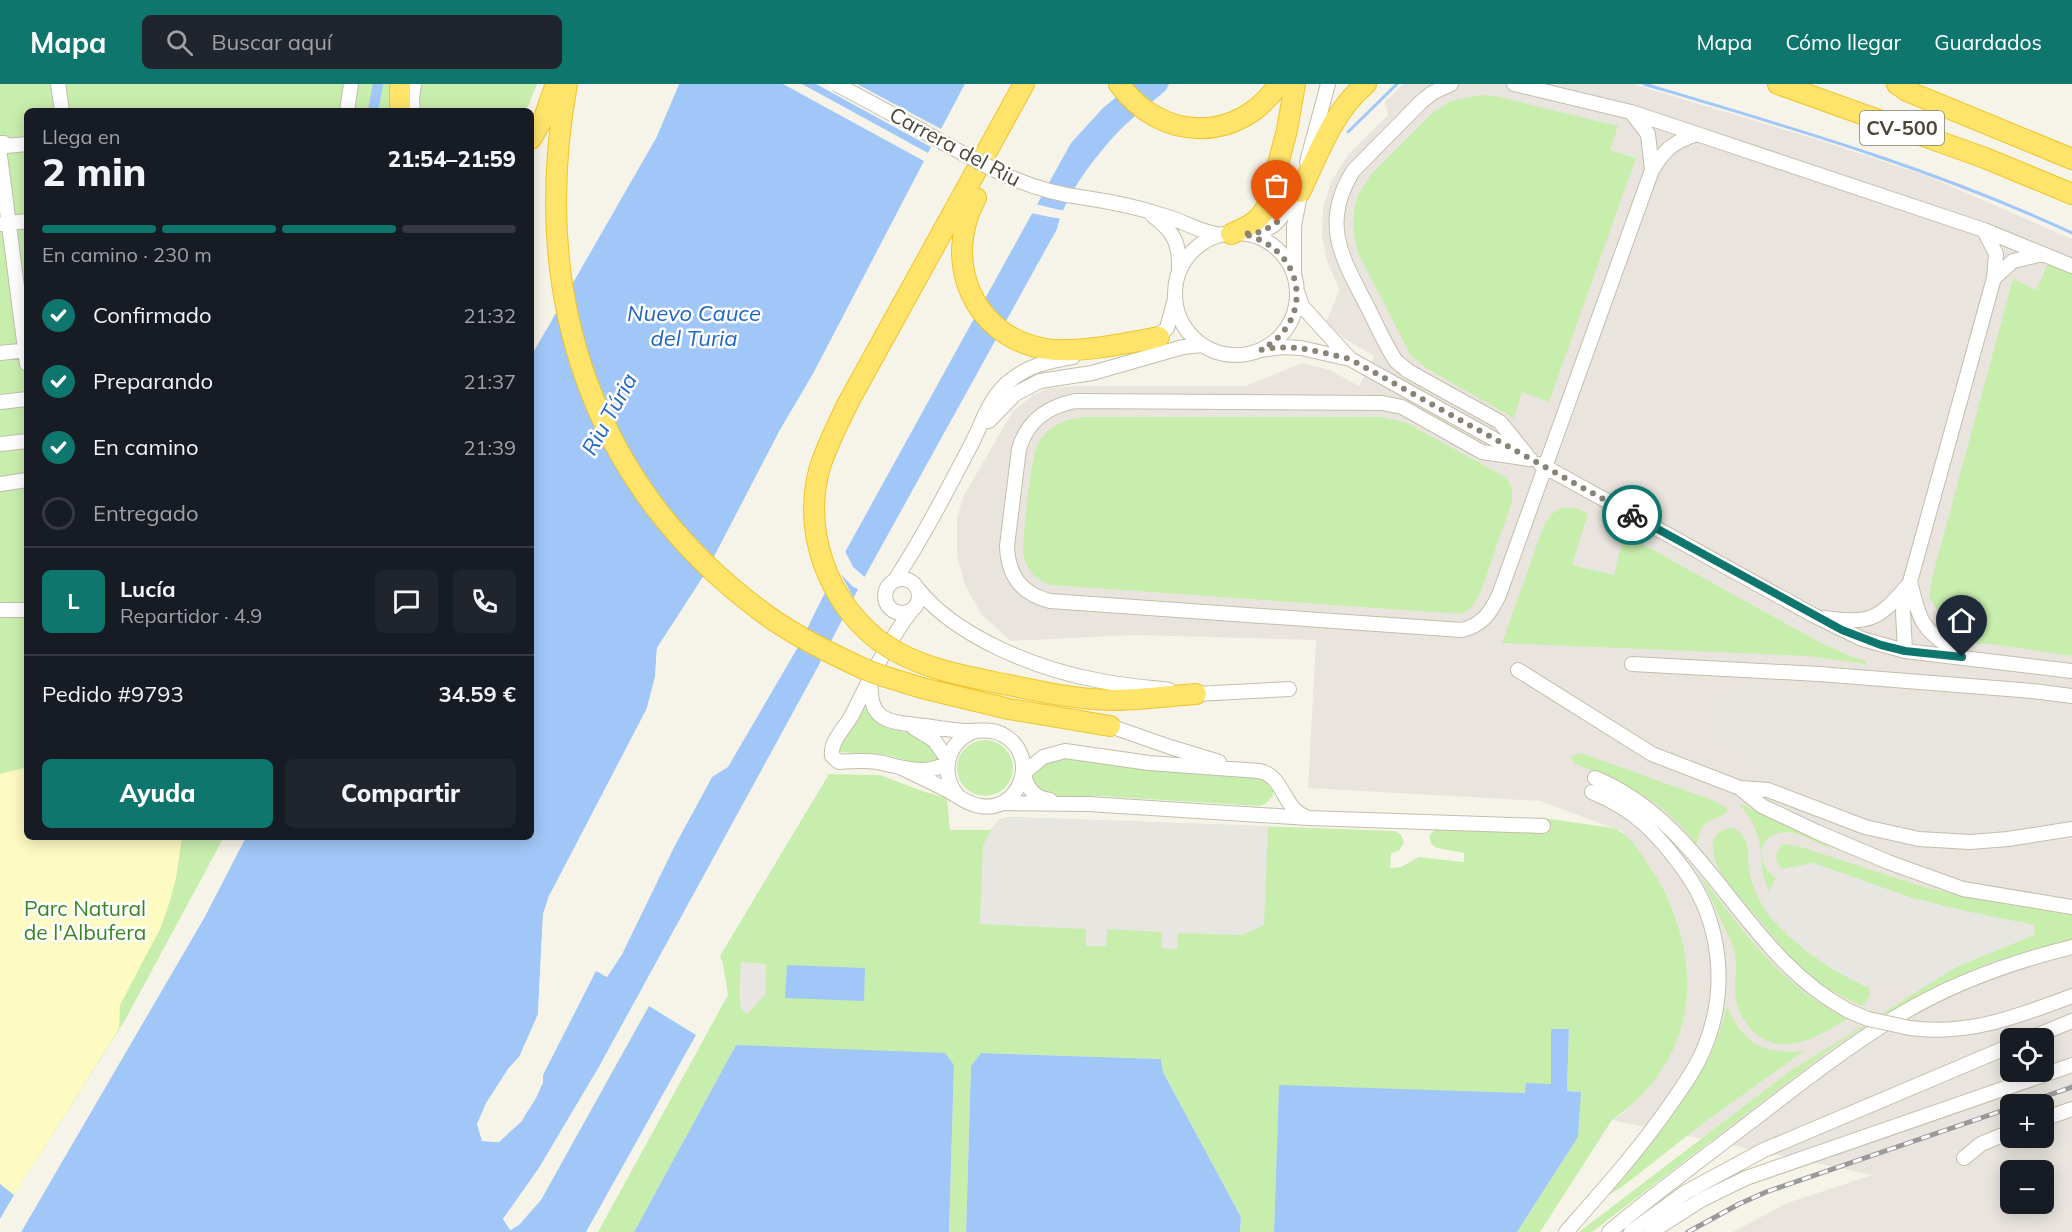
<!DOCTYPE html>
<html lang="es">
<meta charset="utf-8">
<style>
body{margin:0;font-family:Mulish,sans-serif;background:#20242c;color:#f1f3f6;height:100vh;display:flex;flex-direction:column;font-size:22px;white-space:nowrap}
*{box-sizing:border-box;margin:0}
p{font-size:20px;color:#9ea1a6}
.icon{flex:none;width:33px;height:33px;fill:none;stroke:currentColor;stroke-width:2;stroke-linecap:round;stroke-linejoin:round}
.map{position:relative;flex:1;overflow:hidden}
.panel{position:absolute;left:24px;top:24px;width:510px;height:732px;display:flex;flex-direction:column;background:#171b24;border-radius:9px;box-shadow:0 3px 15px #0003}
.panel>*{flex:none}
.controls{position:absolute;left:2000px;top:944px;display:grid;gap:12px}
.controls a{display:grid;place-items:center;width:54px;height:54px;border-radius:9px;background:#171b24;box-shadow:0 3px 15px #0003;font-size:30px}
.pin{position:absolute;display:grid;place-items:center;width:51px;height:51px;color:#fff;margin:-62px -26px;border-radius:50% 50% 50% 0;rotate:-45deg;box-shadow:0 0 6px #0007}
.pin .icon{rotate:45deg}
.courier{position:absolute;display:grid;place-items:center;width:60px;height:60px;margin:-30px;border:4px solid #0f766e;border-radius:50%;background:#fff;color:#222;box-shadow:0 2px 8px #0007}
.summary em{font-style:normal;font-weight:800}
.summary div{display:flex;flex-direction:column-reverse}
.summary{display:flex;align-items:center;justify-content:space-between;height:102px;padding:0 18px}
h1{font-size:39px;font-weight:800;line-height:45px}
.bar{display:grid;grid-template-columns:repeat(4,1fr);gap:9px 6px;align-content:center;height:72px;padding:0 18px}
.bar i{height:8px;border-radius:4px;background:#363941}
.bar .active{background:#0f766e}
.bar p{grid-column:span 4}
.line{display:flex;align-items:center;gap:15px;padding:0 18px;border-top:2px solid #363941}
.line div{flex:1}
.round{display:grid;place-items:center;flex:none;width:63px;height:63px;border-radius:9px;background:#20242c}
ol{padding:0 18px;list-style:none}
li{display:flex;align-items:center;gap:18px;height:66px}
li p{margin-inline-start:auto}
li .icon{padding:6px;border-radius:50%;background:#0f766e;color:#fff;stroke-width:4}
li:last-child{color:#9ea1a6}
li i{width:33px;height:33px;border:3px solid #363941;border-radius:50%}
.button{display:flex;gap:12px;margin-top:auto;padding:12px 18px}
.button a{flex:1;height:69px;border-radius:9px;background:#0f766e;color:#fff;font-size:24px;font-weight:800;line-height:69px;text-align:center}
.button a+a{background:#20242c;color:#f1f3f6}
header{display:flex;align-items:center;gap:36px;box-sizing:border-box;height:84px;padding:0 30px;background:#0f766e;color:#fff}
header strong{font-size:28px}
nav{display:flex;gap:33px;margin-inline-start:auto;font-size:21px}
.search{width:420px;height:54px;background:#20242c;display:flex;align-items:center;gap:15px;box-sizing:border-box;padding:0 21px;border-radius:9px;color:#9ea1a6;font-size:22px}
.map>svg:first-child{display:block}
.industrial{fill:#e9e5de;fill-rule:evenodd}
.green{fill:#c8eeae}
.sand{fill:#fdfac2}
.parking{fill:#e7e6e1}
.water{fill:#a0c7f8}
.pier{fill:#f6f4e9}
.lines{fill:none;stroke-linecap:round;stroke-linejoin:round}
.stream{stroke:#a0c7f8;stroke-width:3}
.canal{stroke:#a0c7f8;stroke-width:10}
.minor-casing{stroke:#c3beaa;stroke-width:16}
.highway-casing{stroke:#efc42a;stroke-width:22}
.minor{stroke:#fff;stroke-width:14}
.highway{stroke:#ffe46b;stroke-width:20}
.rail-casing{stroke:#999;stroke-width:5}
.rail{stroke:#fff;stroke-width:3;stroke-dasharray:9;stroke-linecap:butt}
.minor-bridge-casing{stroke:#c3beaa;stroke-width:16;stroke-linecap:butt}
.highway-bridge-casing{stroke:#efc42a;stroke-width:22;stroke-linecap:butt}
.minor-bridge{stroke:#fff;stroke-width:14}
.highway-bridge{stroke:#ffe46b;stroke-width:20}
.done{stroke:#878375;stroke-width:6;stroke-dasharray:0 10.8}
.route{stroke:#0f766e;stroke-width:8}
.labels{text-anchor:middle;stroke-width:5;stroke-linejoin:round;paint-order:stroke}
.shield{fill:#fff;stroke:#817e72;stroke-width:1.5}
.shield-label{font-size:20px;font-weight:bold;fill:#4b4636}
.street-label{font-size:21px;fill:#4b4636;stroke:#fff}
.park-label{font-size:21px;fill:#388522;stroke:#fff}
.water-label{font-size:22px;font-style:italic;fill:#2267c4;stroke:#fff}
</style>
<header>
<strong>Mapa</strong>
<div class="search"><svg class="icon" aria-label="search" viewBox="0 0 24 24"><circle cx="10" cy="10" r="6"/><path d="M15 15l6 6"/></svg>Buscar aquí</div>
<nav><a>Mapa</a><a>Cómo llegar</a><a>Guardados</a></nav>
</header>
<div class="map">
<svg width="2072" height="1148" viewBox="0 0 2072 1148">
<rect width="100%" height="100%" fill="#f6f4e9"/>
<path class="industrial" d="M 1403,0 L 1632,0 L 1819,56 L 1930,93 L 2072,155 L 2072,1148 L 1733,1148 L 1787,1119 L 1872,1091 L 1612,1036 L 1622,1030 L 1647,1006 L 1670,972 L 1683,931 L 1686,898 L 1684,866 L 1676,833 L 1667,814 L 1638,766 L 1623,748 L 1541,717 L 1308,704 L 1316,556 L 1134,551 L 1011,557 L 982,531 L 965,501 L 957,472 L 957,435 L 963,413 L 1013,327 L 1033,311 L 1050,304 L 1078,302 L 1246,302 L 1302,279 L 1330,286 L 1359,302 L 1374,272 L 1345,255 L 1326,238 L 1338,210 L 1339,204 L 1328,180 L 1322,152 L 1323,124 L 1331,98 L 1347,72 L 1388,31 L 1385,18 ZM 2010,954 L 2043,954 L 2043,987 L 2010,987 ZM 2010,1020 L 2043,1020 L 2043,1053 L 2010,1053 ZM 2010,1086 L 2043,1086 L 2043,1119 L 2010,1119 Z"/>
<path class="green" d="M 0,0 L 537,0 L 526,27 L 27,27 L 27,753 L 224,753 L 124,938 L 14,1111 L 0,1100 Z
M 1481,11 L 1496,12 L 1618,42 L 1610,66 L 1636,74 L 1549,318 L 1522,308 L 1514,334 L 1429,286 L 1411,272 L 1358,169 L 1353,146 L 1354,126 L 1358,111 L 1372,89 L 1432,29 L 1451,17 Z
M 2048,180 L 2072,190 L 2072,572 L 1991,560 L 1962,559 L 1965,530 L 1950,529 L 1937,525 L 1929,513 L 1932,494 L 2013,195 L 2036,206 Z
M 1084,333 L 1382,333 L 1407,339 L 1507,394 L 1512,405 L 1512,418 L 1480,510 L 1472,523 L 1462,530 L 1051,501 C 1034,496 1026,485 1023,467 C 1024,446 1030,370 1040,356 C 1050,341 1067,335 1084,333 Z
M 1560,424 L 1577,424 L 1588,430 L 1572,481 L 1614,491 L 1624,450 L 1823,560 L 1852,573 L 1867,577 L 1866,580 L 1808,572 L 1502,559 L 1544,441 L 1552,430 Z
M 863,620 C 879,652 896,643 924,653 L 939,674 L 932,680 L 913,680 L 902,675 L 887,671 L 838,668 L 837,665 Z
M957 684a28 28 0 1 1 56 0a28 28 0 1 1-56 0Z
M 1581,669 L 1712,716 L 1726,723 L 1728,727 C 1721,734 1710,734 1703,742 C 1699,748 1699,755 1696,760 C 1663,715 1623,698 1573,679 L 1571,672 Z
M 1064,671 L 1265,693 L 1273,702 L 1273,712 L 1265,720 L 1259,722 L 1099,712 C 1085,712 1052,716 1041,708 C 1034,704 1033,698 1031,692 L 1039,682 Z
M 829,690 L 880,691 L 925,708 L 947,714 L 950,746 L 990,746 L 1000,735 L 1012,733 L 1395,747 L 1401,751 L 1404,758 L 1399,767 L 1391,769 L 1390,784 L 1401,783 L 1419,773 L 1464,778 L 1464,769 L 1437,764 L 1432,761 L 1429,752 L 1436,744 L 1543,747 L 1544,734 L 1612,744 C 1631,750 1641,770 1652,786 C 1687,839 1701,914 1670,972 C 1656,999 1636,1019 1612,1036 L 1540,1148 L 1517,1148 L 1578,1053 L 1580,1008 L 1567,1007 L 1569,945 L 1551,945 L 1551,1000 L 1525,1009 L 1279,1002 L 1274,1148 L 1240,1148 L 1241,1133 L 1163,988 L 1161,975 L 981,969 L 971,982 L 966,1148 L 949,1148 L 954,982 L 736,961 L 634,1148 L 598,1148 L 728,911 L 723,880 L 720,872 Z
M 1738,719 L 1829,759 L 1830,761 L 1826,763 C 1815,758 1799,748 1786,748 C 1757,748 1754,781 1776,794 L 1769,807 C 1761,792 1762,777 1760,761 C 1757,744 1749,731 1738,719 Z
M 1733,744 C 1751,752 1747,768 1749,784 C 1750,793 1753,803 1757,811 C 1777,853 1826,881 1866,903 L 1869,901 L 1870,912 L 1862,922 C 1842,913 1823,903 1806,889 C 1788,872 1773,852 1757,833 C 1746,820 1733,808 1724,794 C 1712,776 1703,746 1733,744 Z
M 1783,760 L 1798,762 L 1927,804 L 1987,817 L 2072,829 L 2072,855 L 1989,879 L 1885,930 L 1883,929 L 1956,883 L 2034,851 L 1970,828 L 1912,814 L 1813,779 L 1782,785 C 1774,777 1774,768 1783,760 Z
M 1696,786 C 1728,827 1759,872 1800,905 C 1815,917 1830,926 1847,935 C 1819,952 1784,975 1754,948 C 1745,939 1738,929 1736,916 C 1733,901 1738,886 1735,870 C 1732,858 1726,847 1721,836 C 1713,818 1706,802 1696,786 Z
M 1727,922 C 1743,960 1764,971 1804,967 L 1702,1040 L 1622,1103 L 1605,1113 C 1641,1071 1680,1028 1706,979 C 1716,961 1722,941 1727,922 Z
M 1864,941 L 1866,942 L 1835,962 L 1592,1148 L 1579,1148 L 1790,987 Z"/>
<path class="sand" d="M 27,683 L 27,753 L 182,753 L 176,794 L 170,817 L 160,845 L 120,921 L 119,945 L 14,1111 L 0,1100 L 0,690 Z"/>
<path class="parking" d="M 1743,602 L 2021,622 L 2072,629 L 2072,730 L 2060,737 L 1988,746 L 1945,745 L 1911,740 L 1860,723 L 1741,677 L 1744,669 L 1723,656 L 1719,651 L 1710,622 L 1715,620 L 1728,607 Z
M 1006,733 L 1268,742 L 1264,841 L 1242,851 L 1178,849 L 1177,865 L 1162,864 L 1162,848 L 1107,845 L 1106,862 L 1086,862 L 1086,845 L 980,840 L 983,761 L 995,739 Z
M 1813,779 L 1912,814 L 1970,828 L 2035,841 L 2034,851 L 1956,883 L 1916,907 L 1910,899 L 1895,898 L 1880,895 L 1866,903 L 1832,885 L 1806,867 L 1769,832 L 1761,820 L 1782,785 Z
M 741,878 L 766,880 L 765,911 L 747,930 L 741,925 L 739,907 Z"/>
<path class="water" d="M 679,0 L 965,0 L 813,290 L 780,346 L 704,492 L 657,564 L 655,593 L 647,624 L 549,812 L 543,831 L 538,930 L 519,973 L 508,985 L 477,1040 L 483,1057 L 499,1058 C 516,1042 542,1016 543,991 L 596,887 L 607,893 L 622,870 L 674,763 L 712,693 L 728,683 L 798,563 L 844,470 L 1071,59 L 1103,24 L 1132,0 L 1169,0 L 1166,6 C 1151,19 1134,32 1120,46 C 1096,71 1064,112 1057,145 L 865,492 L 814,590 L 599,983 L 539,1084 L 503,1135 L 511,1146 L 520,1140 L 541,1116 L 649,922 L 696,951 L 586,1148 L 21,1148 L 204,834 L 246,753 L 531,753 L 531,272 L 656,54 Z
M 787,881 L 865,884 L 864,917 L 785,914 Z
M 1551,945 L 1569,945 L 1567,1007 L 1581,1008 L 1578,1053 L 1517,1148 L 1274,1148 L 1279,1001 L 1525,1009 L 1526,999 L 1551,1000 Z
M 736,961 L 945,969 L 954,981 L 949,1148 L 634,1148 Z
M 981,969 L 1161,975 L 1163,988 L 1241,1133 L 1240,1148 L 966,1148 L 971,982 Z
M 0,1100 L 14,1111 L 0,1135 Z"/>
<path class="pier" d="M 676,0 L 679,0 L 656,54 L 570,203 L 592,288 L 618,347 L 659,415 L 713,475 L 780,346 L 813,290 L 924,77 L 783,0 L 802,0 L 928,69 L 931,63 L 816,0 L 857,0 L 941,45 L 965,0 L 968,0 L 816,292 L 782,348 L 706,494 L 660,565 L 658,594 L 649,625 L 632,660 L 647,624 L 655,593 L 657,564 L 704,491 L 666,450 L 649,428 L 609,367 L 580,305 L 570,277 L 557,227 L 531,272 L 531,266 L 653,52 Z
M 1035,120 L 1056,125 L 1066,127 L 1062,135 L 1050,133 L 1031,129 Z
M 844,465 L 853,483 L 867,495 L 861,507 L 852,502 L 841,490 L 855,517 L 844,539 L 825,505 Z
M 712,693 L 674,763 L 622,870 L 607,893 L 603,891 L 604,888 L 606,889 L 620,869 L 671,762 L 707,697 Z
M 751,706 L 750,714 L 661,877 L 652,887 L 648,901 L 601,985 L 542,1085 L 507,1135 L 511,1142 L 519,1137 L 520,1140 L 510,1146 L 503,1135 L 539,1084 L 599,983 Z
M 604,713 L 552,813 L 546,831 L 541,927 L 538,930 L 543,830 L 549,812 Z
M 243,753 L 246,753 L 204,834 L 21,1148 L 18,1148 L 202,833 Z
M 519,973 L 517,979 L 510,987 L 489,1021 L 480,1040 L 485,1054 L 498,1055 L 519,1035 L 540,998 L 540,989 L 543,991 L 543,999 L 522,1037 L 499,1058 L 482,1057 L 477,1040 L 486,1019 L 508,985 Z"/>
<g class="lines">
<path class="stream" d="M 1644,0 C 1789,43 1935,85 2072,149
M 1348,48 L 1397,0"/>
<path class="canal" d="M 373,27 L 378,0"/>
<g class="minor-casing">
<path id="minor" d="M 58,0 L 62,27
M 1451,0 L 1432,9 L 1421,18 L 1353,87 C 1321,139 1341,172 1366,220 C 1376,239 1384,259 1396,277 L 1408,287 L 1500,338 L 1526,370
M 1514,0 L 1631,28 L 1697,50 L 1984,146 L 2072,182
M 347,27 L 351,0
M 413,27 L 412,14 L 414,0
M 1631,28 L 1648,50 L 1652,86
M 0,59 L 4,59 L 6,62 L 27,60
M 0,72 L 27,280
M 1307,78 L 1328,0
M 1086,114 C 1114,118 1141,124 1168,133 C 1187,139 1202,149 1221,151
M 1152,131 C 1174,148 1180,158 1179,188
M 2,140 L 27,137
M 1249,149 C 1281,148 1286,125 1296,100
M1175 210a61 61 0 1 1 122 0a61 61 0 1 1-122 0Z
M 1294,187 L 1294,142 L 1302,100
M 1994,194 L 2013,177 L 2043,170
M 1298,210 L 1302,222 L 1350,275
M 1153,257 L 1167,244 L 1175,215
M 1261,266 L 1283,263 L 1301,264 L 1350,275 L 1521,370
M 0,269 L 27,266
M 0,318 L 27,315
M 989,337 L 1015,310 L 1040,297 L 1092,289 L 1183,263 L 1202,261
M 0,360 L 27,357
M 1530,375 L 1482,368 L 1402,323 L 1382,319 L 1075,317 C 1046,323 1027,337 1019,365 L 1007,462 C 1008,491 1021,510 1050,517 L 1461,546 C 1482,542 1491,528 1499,511 L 1652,86 C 1666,64 1672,59 1697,50
M 1540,380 L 1815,532 L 1862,555 L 1905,567 L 2072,587
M 0,400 L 27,396
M885 512a17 17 0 1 1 34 0a17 17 0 1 1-34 0Z
M 895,496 C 923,453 948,405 972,359 C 982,339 989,316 1006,300 C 1026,282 1048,277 1073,273
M 1911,501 C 1921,545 1925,545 1961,572
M 918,505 C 956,553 1037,585 1096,596 C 1120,601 1144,603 1169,606
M 0,526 L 27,526
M 912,526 C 886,560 871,593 852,631 C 845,644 830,657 832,672 L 839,678 C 852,677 865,676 877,678 C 901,682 926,694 948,678
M 1825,534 C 1869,540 1879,536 1907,502
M 1905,567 L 1903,527 L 1905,516 L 1994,194 L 1996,170 L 1984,146
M 1632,580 L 1819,590 L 2033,607 L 2072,612
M 1518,586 L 1652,670 L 1740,704 L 1762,722 L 1817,748 L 1888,778 L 1963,805 L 2072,823
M 871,594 C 867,638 888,638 925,642 C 938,644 952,646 965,647 C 979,647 993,644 1005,652 C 1040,673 1020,729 980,722 C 966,720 956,710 943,704 C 930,697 916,691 902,684
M 1188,609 L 1196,610 L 1289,605
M 1110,642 L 1170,663 L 1219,678
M 914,644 L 934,656 L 948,676
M 1024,689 L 1043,673 L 1065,667 L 1149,679 L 1259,687 C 1284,691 1282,724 1306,733
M 1024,691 C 1028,706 1035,714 1050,716
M 1595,694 C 1709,741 1742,871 1849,927
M 1740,704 L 1768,706 L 1865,743 L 1919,755 L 1970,758 L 2008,755 L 2072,745
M 958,712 C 939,690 947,657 975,647
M 1002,719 L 1088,720 L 1309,734 L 1543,742
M 1910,944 C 1968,952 2019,932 2072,912
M 2031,954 L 2072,937
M 2043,1035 L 2072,1025
M 1964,1074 L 1981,1060 L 2010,1048
M 1566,1148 C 1602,1107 1639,1066 1670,1021 C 1682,1004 1695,986 1703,967 C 1729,908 1722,838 1684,786 C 1657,749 1634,725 1592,708
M 1609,1148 C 1654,1110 1702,1075 1749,1039 C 1797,1002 1844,965 1896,933 C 1950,900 2011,878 2072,863
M 1631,1148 L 1686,1108 L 1764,1066 L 2010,962
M 1651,1148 L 1701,1116 L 1746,1094 L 2072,981"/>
</g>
<g class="highway-casing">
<path id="highway" d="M 400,0 L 400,27
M 567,0 C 529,209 590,402 765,530 C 795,552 830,569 864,585
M 1119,0 C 1161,58 1238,60 1279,0
M 1778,0 L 1985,74 L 2072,110
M 1897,0 L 1907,7 L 2072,75
M 531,55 L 545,31 L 556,0
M 1300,108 C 1318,71 1333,27 1366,0
M 976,114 C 942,176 972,253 1046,265 C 1076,270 1128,259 1159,253
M 1231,150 C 1247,143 1259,138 1267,122 L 1287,46 L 1295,0
M 878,556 C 827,515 802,447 820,383 C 827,361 838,340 848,319 L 1024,0
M 895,567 C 931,587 970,593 1009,601 C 1042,608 1075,615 1109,616 C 1138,616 1167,612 1196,610
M 883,592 L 922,604 L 1009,625 L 1110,642"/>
</g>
<use href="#minor" class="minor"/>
<use href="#highway" class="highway"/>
<g class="rail-casing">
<path id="rail" d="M 2023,1020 L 2072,1003
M 1688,1148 L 1739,1120 L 1766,1108 L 2010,1024"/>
</g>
<use href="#rail" class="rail"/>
<g class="minor-bridge-casing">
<path id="minor-bridge" d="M 836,0 C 872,19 907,38 942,58 C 991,85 1029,107 1086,114
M 1849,927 L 1868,935 L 1910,944"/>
</g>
<g class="highway-bridge-casing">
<path id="highway-bridge" d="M 878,556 L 895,567
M 864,585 L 883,592"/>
</g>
<use href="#minor-bridge" class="minor-bridge"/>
<use href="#highway-bridge" class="highway-bridge"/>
</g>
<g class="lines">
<path class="done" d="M 1277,138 L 1262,148 L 1243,150 C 1304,164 1317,235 1261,266 C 1292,259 1320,268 1350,275 L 1632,431"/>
<path class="route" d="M 1632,431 L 1842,546 L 1881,561 L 1905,567 L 1962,573"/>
</g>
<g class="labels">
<rect class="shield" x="1860" y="27" width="84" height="34" rx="4.5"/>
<g class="shield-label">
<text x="1902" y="51">CV-500</text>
</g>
<g class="street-label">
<text transform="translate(955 63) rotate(28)" y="7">Carrera del Riu</text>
</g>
<g class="park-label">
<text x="85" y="832">Parc Natural<tspan x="85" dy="24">de l'Albufera</tspan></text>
</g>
<g class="water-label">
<text x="694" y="237">Nuevo Cauce<tspan x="694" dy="25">del Turia</tspan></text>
<text transform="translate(609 330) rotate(-61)" y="8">Riu Túria</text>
</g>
</g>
</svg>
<div class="controls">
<a><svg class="icon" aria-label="locate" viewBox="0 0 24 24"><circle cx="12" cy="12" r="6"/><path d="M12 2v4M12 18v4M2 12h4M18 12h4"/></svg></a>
<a>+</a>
<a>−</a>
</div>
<div class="pin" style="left:1277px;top:138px;background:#ea580c"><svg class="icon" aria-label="bag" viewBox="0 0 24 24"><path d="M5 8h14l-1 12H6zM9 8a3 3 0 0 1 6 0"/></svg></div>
<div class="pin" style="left:1962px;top:573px;background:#1f2937"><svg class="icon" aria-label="home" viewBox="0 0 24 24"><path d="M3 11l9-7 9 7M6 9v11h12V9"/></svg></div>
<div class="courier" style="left:1632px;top:431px"><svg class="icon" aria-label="bike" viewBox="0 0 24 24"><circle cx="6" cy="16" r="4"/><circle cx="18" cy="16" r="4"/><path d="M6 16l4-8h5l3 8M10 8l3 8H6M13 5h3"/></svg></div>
<section class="panel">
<div class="summary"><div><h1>2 min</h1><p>Llega en</p></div><em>21:54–21:59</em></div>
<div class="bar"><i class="active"></i><i class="active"></i><i class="active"></i><i></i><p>En camino · 230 m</p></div>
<ol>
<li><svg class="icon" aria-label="check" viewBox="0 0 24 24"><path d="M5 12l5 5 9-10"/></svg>Confirmado<p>21:32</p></li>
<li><svg class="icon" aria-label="check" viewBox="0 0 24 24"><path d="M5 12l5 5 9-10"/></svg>Preparando<p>21:37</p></li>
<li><svg class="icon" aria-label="check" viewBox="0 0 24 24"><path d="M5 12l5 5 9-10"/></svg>En camino<p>21:39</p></li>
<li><i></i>Entregado</li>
</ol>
<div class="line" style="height:108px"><b class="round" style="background:#0f766e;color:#fff">L</b><div><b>Lucía</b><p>Repartidor · 4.9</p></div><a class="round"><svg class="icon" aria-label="chat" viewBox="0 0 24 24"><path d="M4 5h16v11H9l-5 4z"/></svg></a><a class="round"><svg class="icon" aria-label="phone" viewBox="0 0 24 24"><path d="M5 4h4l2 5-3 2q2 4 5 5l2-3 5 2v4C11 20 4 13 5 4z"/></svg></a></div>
<div class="line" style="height:78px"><div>Pedido #9793</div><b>34.59 €</b></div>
<div class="button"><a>Ayuda</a><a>Compartir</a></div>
</section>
</div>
